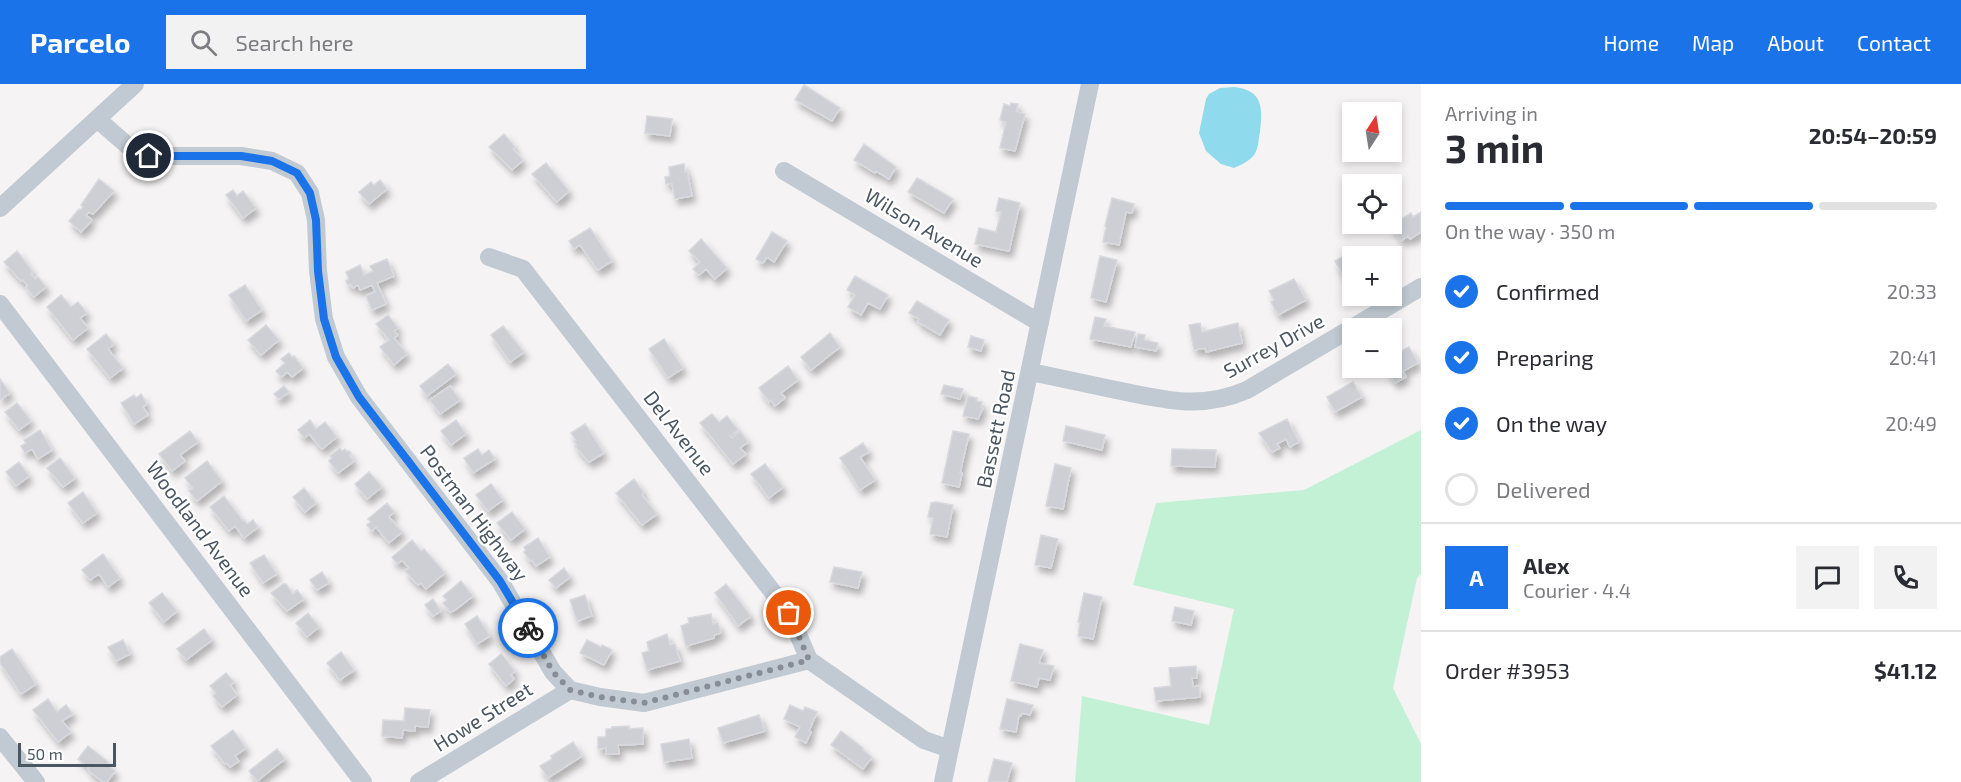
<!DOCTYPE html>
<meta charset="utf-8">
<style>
body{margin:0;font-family:"Exo 2",sans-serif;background:#f2f2f3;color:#2b2b33;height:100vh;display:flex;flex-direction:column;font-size:22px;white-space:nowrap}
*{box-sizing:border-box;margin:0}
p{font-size:20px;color:#7c7c81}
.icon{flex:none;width:33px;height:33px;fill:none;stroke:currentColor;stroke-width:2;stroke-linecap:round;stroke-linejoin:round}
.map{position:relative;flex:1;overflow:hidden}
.sheet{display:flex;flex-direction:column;background:#fff;width:540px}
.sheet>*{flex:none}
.needle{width:39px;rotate:12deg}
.buttons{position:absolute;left:1342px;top:18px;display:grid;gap:12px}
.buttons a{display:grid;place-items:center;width:60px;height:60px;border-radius:0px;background:#fff;box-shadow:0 3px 9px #0003;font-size:30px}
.scale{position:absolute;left:18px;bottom:15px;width:98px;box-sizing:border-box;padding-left:6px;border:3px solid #4a5661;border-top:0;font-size:16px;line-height:21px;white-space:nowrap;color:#4a5661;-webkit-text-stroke:4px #fff;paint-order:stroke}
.pin{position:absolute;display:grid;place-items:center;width:51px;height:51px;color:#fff;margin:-26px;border:3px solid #fff;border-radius:50%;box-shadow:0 2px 6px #0007}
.courier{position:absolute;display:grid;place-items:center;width:60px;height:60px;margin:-30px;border:4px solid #1a73e8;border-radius:50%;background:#fff;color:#222;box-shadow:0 2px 8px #0007}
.head em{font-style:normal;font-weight:700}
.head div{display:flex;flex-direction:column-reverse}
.head{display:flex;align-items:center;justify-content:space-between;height:102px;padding:0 24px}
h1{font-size:39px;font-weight:700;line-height:45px}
.bar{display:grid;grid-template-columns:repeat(4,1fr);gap:9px 6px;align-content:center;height:72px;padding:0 24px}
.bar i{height:8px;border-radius:4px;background:#e1e1e2}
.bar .on{background:#1a73e8}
.bar p{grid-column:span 4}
.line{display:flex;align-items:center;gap:15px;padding:0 24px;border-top:2px solid #e1e1e2}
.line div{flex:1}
.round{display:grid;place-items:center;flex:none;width:63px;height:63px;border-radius:0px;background:#f2f2f3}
ol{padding:0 24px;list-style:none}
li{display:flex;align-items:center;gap:18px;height:66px}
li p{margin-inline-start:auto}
li .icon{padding:6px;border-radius:50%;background:#1a73e8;color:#fff;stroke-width:4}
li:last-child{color:#7c7c81}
li i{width:33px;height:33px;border:3px solid #e1e1e2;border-radius:50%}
header{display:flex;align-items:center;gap:36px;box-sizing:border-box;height:84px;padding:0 30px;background:#1a73e8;color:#fff}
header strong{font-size:28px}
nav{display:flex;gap:33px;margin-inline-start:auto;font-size:21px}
.search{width:420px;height:54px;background:#f2f2f3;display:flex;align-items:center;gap:15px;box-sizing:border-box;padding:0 21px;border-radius:0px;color:#7c7c81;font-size:22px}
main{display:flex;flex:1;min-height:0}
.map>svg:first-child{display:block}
.green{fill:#c3f1d5}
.water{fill:#90daee}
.building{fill:#cdcfd5;stroke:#d7d9de;stroke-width:1.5;filter:url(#shadow)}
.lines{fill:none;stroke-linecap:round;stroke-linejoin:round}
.minor{stroke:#c1cad2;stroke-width:18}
.done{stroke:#868d94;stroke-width:6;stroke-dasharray:0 10.8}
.route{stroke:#1a73e8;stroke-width:8}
.labels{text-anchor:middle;stroke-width:4.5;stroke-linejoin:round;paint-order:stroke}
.street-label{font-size:20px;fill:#4a5661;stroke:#fff}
</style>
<header>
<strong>Parcelo</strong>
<div class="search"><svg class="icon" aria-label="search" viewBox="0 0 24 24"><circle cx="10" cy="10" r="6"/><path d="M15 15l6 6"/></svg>Search here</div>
<nav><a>Home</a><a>Map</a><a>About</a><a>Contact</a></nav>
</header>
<main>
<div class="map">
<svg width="1421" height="698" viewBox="0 0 1421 698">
<defs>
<filter id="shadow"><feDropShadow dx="3.5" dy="6" stdDeviation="3" flood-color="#0004"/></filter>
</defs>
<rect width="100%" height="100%" fill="#f5f3f3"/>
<path class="green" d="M 1421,346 L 1421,490 L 1417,494 L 1393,604 L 1421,660 L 1421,698 L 1075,698 L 1082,612 L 1209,641 L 1234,525 L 1133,501 L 1156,419 L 1304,406 Z"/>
<path class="water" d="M 1234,3 C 1263,6 1263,24 1260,48 C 1258,56 1259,64 1254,71 C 1249,77 1241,81 1234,84 L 1221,80 L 1206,67 L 1199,49 L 1206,15 L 1209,10 L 1220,4 Z"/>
<path class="building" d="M 804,1 L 840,24 L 832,37 L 795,16 Z
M 1011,19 L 1018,20 L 1016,28 L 1025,30 L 1015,67 L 1000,64 L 1006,38 L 1000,36 L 1004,20 L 1010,22 Z
M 647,32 L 672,35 L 670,52 L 645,49 Z
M 504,50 L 515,63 L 513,65 L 523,76 L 512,86 L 489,63 Z
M 864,60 L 896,83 L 889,95 L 876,87 L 875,89 L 854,76 Z
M 546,79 L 569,107 L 557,118 L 532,90 Z
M 684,80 L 685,88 L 687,87 L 692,112 L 675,115 L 672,99 L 666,100 L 665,93 L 670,92 L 669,83 Z
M 917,94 L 953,115 L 944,129 L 908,108 Z
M 99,95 L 114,107 L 93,130 L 89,128 L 86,131 L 92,136 L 81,148 L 69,137 L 79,125 L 80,126 L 83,123 L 81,121 Z
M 380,96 L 387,105 L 369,120 L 359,108 L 371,98 L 374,101 Z
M 233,106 L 237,112 L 243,107 L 256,124 L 243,134 L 226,111 Z
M 999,114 L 1020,119 L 1009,167 L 975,160 L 979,144 L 996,148 L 1001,128 L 996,127 Z
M 1112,114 L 1134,120 L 1132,129 L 1126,128 L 1119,161 L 1103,158 L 1106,143 L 1105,142 Z
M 1421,128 L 1421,148 L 1410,155 L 1408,152 L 1401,157 L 1391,142 L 1411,129 L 1413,133 Z
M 590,144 L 612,177 L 598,186 L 580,161 L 574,165 L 569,157 Z
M 772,148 L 787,157 L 774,178 L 767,173 L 763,179 L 756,175 Z
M 701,155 L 727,184 L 715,195 L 706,185 L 699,191 L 693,185 L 700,178 L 689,167 Z
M 1360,163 L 1366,172 L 1353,172 L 1353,188 L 1344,193 L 1335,177 Z
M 17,167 L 33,188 L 31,190 L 35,195 L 38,193 L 46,203 L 34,213 L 26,203 L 28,202 L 23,196 L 21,197 L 4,178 Z
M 1100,172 L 1117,176 L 1106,218 L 1091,214 Z
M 387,175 L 394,192 L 377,199 L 386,220 L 372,226 L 366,212 L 375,208 L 372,201 L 360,206 L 358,201 L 353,204 L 351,200 L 348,201 L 346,197 L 349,195 L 346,188 L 360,181 L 364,191 L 373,187 L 370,182 Z
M 855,192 L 888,211 L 880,225 L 868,219 L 861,231 L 848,223 L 855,211 L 847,206 Z
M 1294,195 L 1306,216 L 1278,231 L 1271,218 L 1274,216 L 1269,207 Z
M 245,201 L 262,226 L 246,237 L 229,211 Z
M 61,211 L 71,223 L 78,218 L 87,229 L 80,234 L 88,244 L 73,256 L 47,223 Z
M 917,217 L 949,236 L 940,251 L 918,238 L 919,235 L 909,229 Z
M 388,231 L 398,244 L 394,247 L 398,251 L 394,254 L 407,270 L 394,281 L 380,263 L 389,256 L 376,240 Z
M 1095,233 L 1106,235 L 1104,242 L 1135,248 L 1131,263 L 1090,255 Z
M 1200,239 L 1202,248 L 1238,239 L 1242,259 L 1206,268 L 1205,264 L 1194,266 L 1189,241 Z
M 266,241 L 279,256 L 261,271 L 248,256 Z
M 503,242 L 524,268 L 510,278 L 491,251 Z
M 830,249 L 840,263 L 811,286 L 801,273 Z
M 106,250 L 114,260 L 108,265 L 123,284 L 110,294 L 87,265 Z
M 1138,250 L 1145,251 L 1144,256 L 1158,259 L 1156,267 L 1135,263 Z
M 971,252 L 984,256 L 981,267 L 968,263 Z
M 664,255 L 683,284 L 668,294 L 649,265 Z
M 1409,263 L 1418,279 L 1403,287 L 1406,293 L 1395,299 L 1386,284 L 1392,284 L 1392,272 Z
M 289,269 L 292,273 L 294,272 L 303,284 L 292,293 L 287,288 L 281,293 L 276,287 L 285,279 L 281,275 Z
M 448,280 L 456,290 L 427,312 L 420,302 Z
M 788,282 L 798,296 L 781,309 L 785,314 L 775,322 L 771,316 L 769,318 L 759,304 Z
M 0,295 L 10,309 L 0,316 Z
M 1353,298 L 1362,313 L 1335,328 L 1327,313 Z
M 944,301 L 963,305 L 960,315 L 941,310 Z
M 284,302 L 289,308 L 279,315 L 274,310 Z
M 450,302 L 460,316 L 440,330 L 430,316 Z
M 141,310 L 147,320 L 143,323 L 148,331 L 134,340 L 121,319 L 134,311 L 136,314 Z
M 968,312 L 977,314 L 976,317 L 982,318 L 981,323 L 983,324 L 978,335 L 963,332 Z
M 17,319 L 31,337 L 19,346 L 5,328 Z
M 712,330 L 719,338 L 727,332 L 738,346 L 730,352 L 732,354 L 740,347 L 748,358 L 740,364 L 746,370 L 733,380 L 700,339 Z
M 1287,335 L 1299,358 L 1290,363 L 1286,355 L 1277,360 L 1280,364 L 1272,368 L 1259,349 Z
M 310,336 L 316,345 L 325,338 L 337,353 L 322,365 L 309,350 L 304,354 L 298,346 Z
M 456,336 L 466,350 L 451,361 L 441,347 Z
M 585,340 L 604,369 L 589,378 L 575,362 L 577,361 L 574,357 L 576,356 L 571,349 Z
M 1066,342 L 1105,351 L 1102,366 L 1063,357 Z
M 40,346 L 52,366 L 38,375 L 32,365 L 25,369 L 21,362 L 26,359 L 24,356 Z
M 190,347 L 198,358 L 180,371 L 185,377 L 172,387 L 159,370 Z
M 953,347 L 969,350 L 960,389 L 962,389 L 959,403 L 942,399 Z
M 863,359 L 869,368 L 860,373 L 875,396 L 860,406 L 840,374 Z
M 340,364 L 342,367 L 345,365 L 347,368 L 349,367 L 351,369 L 349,371 L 354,377 L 338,389 L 329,377 L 332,374 L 330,372 Z
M 478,365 L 482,371 L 489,366 L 495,375 L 473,389 L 464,374 Z
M 1172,365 L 1216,366 L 1215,383 L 1171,382 Z
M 60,374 L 75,394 L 63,403 L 47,384 Z
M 207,377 L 222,397 L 197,417 L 189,407 L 193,404 L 185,394 Z
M 19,378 L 29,392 L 16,402 L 6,388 Z
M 765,380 L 783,403 L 769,414 L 751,390 Z
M 1055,380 L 1071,384 L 1063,425 L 1046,422 Z
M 369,388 L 382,403 L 367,415 L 355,400 Z
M 634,395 L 644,409 L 642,411 L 657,430 L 642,441 L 616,409 Z
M 491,400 L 503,416 L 488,427 L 476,411 Z
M 304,404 L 316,419 L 305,428 L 293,413 Z
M 83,408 L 97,429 L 83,439 L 68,419 Z
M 224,412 L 243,437 L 244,436 L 247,440 L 253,436 L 258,443 L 244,454 L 235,442 L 229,447 L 210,423 Z
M 936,418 L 953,421 L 947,453 L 930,450 L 933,434 L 928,433 L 931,419 Z
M 387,419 L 394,428 L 389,433 L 402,448 L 389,459 L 376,443 L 372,447 L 367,441 L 371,438 L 368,435 Z
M 512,428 L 525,445 L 511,456 L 497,439 Z
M 1041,451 L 1058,455 L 1051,484 L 1035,481 Z
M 538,454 L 550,473 L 536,482 L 532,476 L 530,477 L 524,468 L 526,467 L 524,463 Z
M 412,456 L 421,467 L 424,465 L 445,489 L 426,505 L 421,499 L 418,501 L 405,487 L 409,484 L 402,476 L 397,480 L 392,473 Z
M 103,470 L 120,494 L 108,503 L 99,490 L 90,496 L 82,486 Z
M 264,471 L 277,490 L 263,499 L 250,479 Z
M 834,483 L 862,488 L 858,504 L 830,498 Z
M 564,484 L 570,493 L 556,504 L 549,496 Z
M 322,488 L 329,499 L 317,506 L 310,496 Z
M 461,497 L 473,512 L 455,526 L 450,528 L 443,519 L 447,516 L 443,512 Z
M 283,500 L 286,500 L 293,510 L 297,506 L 304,515 L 287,527 L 271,509 Z
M 726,500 L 751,532 L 738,542 L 715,509 Z
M 162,509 L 177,527 L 164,538 L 149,519 Z
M 1084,509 L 1102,513 L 1093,555 L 1078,552 L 1080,538 L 1078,538 Z
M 585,511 L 592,532 L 577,537 L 570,516 Z
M 433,515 L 441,527 L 433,532 L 425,521 Z
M 1175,523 L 1194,527 L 1191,541 L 1172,537 Z
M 308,529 L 319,543 L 307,553 L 296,539 Z
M 711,530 L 713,540 L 718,539 L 721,549 L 714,551 L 714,554 L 686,562 L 681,542 L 689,539 L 688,534 Z
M 477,532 L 490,552 L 477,560 L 465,540 Z
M 204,545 L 212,556 L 186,576 L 177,565 Z
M 667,550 L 670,561 L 675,560 L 680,577 L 647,586 L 642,569 L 649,567 L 647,558 Z
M 123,556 L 130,570 L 116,577 L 108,563 Z
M 587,556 L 601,563 L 602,561 L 612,566 L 604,581 L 580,569 Z
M 1020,560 L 1043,566 L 1039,579 L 1054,582 L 1050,596 L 1039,594 L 1037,603 L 1011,597 Z
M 12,565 L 36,600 L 21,610 L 0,579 L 0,573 Z
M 341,568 L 354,586 L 340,596 L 327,579 Z
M 501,570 L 515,587 L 511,591 L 514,595 L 506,602 L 489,580 Z
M 1196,582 L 1197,594 L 1192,594 L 1193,603 L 1199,602 L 1200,613 L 1156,617 L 1154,604 L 1171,602 L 1169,584 Z
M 226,589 L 234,598 L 230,601 L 237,611 L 222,623 L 213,612 L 216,609 L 210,602 Z
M 48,615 L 57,628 L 66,621 L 73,630 L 62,637 L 71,648 L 58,658 L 33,626 Z
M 1007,615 L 1033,621 L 1030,631 L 1022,629 L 1021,632 L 1019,631 L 1016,648 L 1000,645 Z
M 790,621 L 803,627 L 805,623 L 817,628 L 809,647 L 811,648 L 806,659 L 795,653 L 800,643 L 784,635 Z
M 405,624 L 430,626 L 428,643 L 415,642 L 415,647 L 403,646 L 402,654 L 382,652 L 383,636 L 404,637 Z
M 759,631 L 765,647 L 723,659 L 718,644 Z
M 629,642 L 629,645 L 643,644 L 643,660 L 618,661 L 619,670 L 606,670 L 606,664 L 598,665 L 598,653 L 606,653 L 606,645 L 611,645 L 612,643 Z
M 233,646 L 246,664 L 235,672 L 239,677 L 230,683 L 227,679 L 225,680 L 211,662 Z
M 841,647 L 863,664 L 863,666 L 872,673 L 863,685 L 831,661 Z
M 689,655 L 692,674 L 664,678 L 661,660 Z
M 573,658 L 582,672 L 548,694 L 540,682 L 552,675 L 551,672 Z
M 88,662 L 108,678 L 107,680 L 115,687 L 107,698 L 103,698 L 89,687 L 88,683 L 78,675 Z
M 277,665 L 285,675 L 257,697 L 249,687 Z
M 994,675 L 1012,679 L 1007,698 L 988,698 Z"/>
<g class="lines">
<path class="minor" d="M 97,35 L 127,61 L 149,72 L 241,72 L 272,77 L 297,89 L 310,109 L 316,136 L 318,187 L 324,235 L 336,273 L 359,313 L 500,497 L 553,588 L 570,606 L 600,613 L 644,619 L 809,576 L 924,656 L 950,665
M 784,87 L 1040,239
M 0,124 L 135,0
M 489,173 L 523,185 L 789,529 L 809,576
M 0,220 L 363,698
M 1031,288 C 1059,294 1088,300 1116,306 C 1164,316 1201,326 1247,306 L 1421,203
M 0,653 L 36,698
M 419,698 L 570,606
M 943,698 L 1090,0"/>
</g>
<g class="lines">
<path class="done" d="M 528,544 L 553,588 L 570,606 L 600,613 L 644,619 L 809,576 L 789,529"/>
<path class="route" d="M 149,72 L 241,72 L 272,77 L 297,89 L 310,109 L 316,136 L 318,187 L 324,235 L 336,273 L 359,313 L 500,497 L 528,544"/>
</g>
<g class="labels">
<g class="street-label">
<text transform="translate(924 144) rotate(31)" y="7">Wilson Avenue</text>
<text transform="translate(1274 262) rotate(-29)" y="7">Surrey Drive</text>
<text transform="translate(996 345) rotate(-78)" y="7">Bassett Road</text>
<text transform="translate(679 349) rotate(52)" y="7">Del Avenue</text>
<text transform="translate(474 429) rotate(53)" y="7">Postman Highway</text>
<text transform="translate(200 445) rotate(53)" y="7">Woodland Avenue</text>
<text transform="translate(483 633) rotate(-32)" y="7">Howe Street</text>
</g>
</g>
</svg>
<div class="buttons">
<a><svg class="needle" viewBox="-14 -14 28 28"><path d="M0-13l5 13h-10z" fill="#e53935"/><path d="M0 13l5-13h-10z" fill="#7c7c81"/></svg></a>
<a><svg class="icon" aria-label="locate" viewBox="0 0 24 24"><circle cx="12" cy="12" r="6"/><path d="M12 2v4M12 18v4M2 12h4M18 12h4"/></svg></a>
<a>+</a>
<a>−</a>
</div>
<div class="scale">50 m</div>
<div class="pin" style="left:789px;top:529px;background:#ea580c"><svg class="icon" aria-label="bag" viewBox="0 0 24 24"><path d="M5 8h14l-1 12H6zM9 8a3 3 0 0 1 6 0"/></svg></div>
<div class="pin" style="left:149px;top:72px;background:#1f2937"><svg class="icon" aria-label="home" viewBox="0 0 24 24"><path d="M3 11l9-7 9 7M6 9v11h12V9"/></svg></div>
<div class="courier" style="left:528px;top:544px"><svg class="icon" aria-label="bike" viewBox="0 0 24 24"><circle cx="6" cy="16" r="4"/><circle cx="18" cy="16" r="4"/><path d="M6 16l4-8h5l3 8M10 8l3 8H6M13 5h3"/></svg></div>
</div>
<section class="sheet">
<div class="head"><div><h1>3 min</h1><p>Arriving in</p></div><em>20:54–20:59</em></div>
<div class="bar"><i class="on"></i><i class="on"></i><i class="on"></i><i></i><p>On the way · 350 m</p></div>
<ol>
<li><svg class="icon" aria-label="check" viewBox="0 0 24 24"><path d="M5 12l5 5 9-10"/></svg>Confirmed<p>20:33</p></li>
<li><svg class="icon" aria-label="check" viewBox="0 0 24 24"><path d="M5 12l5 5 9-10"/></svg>Preparing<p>20:41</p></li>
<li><svg class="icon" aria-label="check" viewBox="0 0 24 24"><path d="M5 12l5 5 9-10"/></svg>On the way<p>20:49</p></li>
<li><i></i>Delivered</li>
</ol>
<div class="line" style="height:108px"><b class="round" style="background:#1a73e8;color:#fff">A</b><div><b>Alex</b><p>Courier · 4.4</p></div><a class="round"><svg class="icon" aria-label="chat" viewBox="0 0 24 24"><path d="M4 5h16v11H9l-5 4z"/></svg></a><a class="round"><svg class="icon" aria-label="phone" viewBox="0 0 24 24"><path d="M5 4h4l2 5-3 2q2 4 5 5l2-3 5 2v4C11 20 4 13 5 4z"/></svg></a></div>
<div class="line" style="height:78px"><div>Order #3953</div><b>$41.12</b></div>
</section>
</main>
